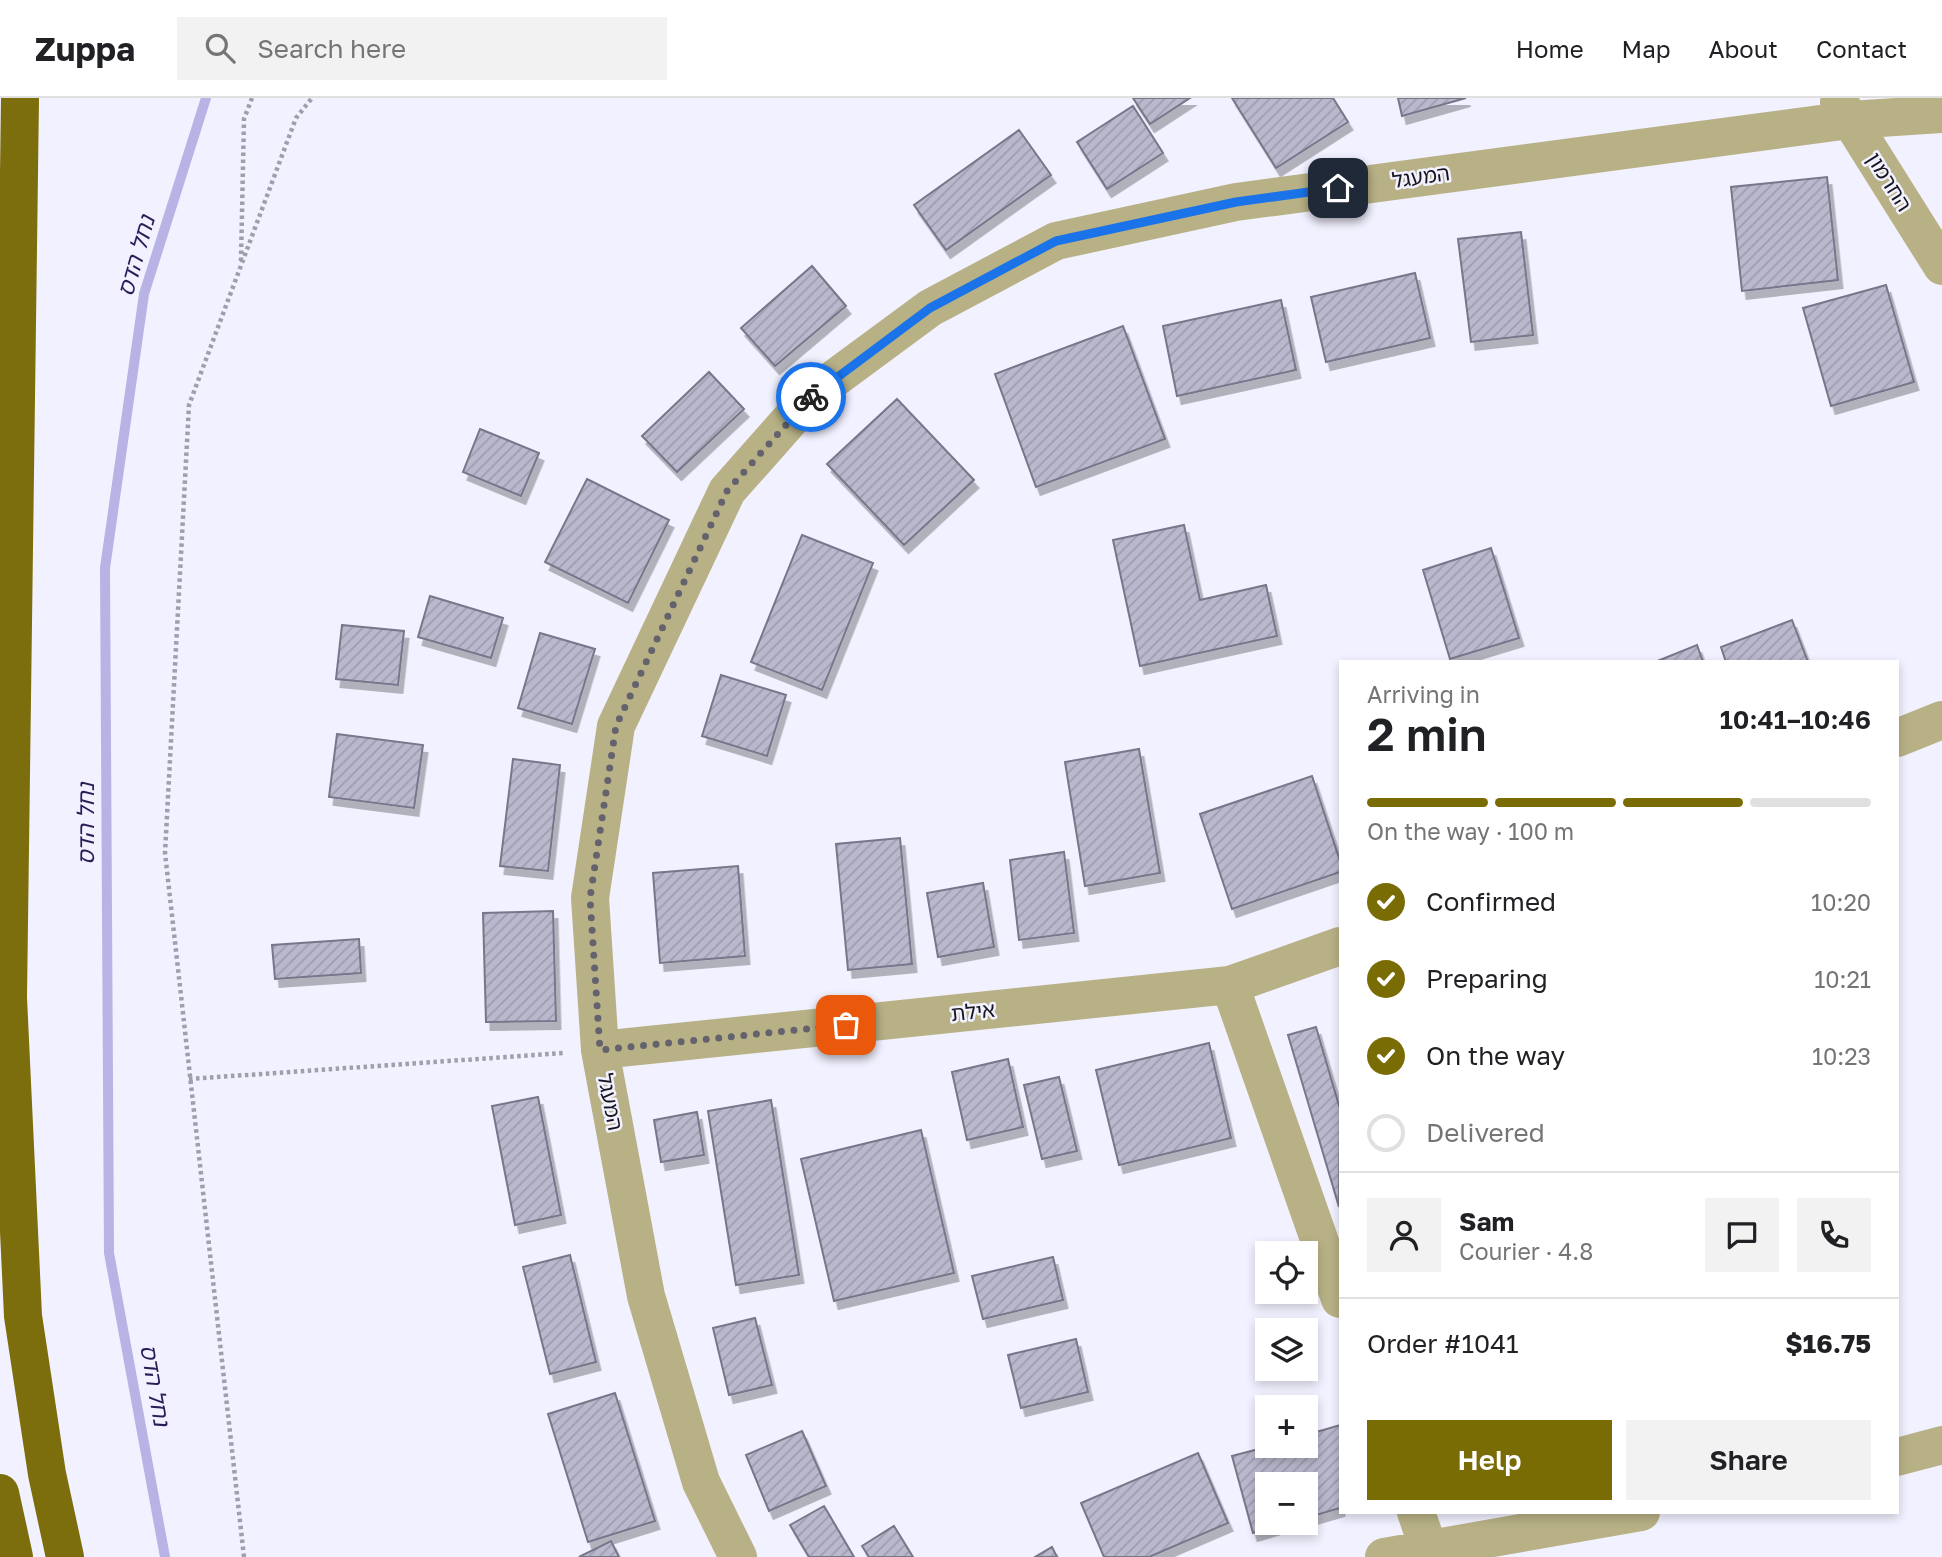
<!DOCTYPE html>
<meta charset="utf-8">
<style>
body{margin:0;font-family:"Golos Text","Noto Sans Hebrew",sans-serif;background:#f2f2f2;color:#202124;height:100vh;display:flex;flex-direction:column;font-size:26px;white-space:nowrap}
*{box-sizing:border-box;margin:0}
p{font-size:23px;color:#757577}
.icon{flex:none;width:38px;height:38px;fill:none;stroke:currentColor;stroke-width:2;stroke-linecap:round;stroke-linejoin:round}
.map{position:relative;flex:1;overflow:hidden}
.drawer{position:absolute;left:1339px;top:562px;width:560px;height:854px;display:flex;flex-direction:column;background:#fff;border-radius:0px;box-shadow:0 4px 10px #0003}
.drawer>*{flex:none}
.controls{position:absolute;left:1255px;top:1143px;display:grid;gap:14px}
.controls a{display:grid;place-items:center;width:63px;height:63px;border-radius:0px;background:#fff;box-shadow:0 4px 10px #0003;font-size:35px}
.pin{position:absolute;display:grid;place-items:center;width:60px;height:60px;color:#fff;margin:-30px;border-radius:14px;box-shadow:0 4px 10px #0006}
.courier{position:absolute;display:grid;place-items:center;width:70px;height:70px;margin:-35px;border:5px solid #1a73e8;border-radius:50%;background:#fff;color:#222;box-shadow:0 2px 9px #0007}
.summary em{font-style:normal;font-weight:600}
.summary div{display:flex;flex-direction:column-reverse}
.summary{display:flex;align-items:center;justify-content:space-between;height:119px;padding:0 28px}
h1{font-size:46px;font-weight:600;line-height:52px}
.bar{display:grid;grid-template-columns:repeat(4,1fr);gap:10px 7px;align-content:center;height:84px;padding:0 28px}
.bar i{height:9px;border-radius:5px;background:#e0e0e0}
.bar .active{background:#7a6c05}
.bar p{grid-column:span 4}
.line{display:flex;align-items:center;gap:18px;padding:0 28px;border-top:2px solid #e0e0e0}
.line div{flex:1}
.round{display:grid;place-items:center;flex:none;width:74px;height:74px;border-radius:0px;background:#f2f2f2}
ol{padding:0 28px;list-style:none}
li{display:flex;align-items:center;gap:21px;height:77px}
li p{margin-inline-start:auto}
li .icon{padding:7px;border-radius:50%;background:#7a6c05;color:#fff;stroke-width:4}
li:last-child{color:#757577}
li i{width:38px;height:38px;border:4px solid #e0e0e0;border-radius:50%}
.cta{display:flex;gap:14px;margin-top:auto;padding:14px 28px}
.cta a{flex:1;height:80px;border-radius:0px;background:#7a6c05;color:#fff;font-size:28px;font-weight:600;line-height:80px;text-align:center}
.cta a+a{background:#f2f2f2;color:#202124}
header{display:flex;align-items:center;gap:42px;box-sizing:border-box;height:98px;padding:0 35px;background:#fff;border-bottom:2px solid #e0e0e0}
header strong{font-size:33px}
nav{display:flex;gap:38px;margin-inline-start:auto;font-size:24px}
.search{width:490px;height:63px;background:#f2f2f2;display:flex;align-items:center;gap:18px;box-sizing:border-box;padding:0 24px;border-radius:0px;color:#757577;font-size:26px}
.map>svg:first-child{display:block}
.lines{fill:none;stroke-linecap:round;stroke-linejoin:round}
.stream{stroke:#b8b3e5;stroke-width:10}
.building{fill:url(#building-hatch);stroke:#78768a;stroke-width:2;filter:url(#shadow)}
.path{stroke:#9f9eaa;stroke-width:4.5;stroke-dasharray:3.5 3.5;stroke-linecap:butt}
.minor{stroke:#b8b186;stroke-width:38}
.trunk{stroke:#7c6e0c;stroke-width:38}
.done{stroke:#64636d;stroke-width:7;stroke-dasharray:0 12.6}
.route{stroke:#1a73e8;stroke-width:9}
.labels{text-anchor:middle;stroke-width:5;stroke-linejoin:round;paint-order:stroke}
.street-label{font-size:21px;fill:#17161e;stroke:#f2f1ff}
.water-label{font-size:23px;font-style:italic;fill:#2a1c56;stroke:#f2f1ff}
</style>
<header>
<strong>Zuppa</strong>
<div class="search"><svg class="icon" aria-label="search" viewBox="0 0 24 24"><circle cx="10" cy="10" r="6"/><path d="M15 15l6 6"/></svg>Search here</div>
<nav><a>Home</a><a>Map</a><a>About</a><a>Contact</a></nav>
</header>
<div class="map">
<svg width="1942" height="1459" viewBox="0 0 1942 1459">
<defs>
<pattern id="building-hatch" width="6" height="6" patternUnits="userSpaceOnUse" patternTransform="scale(1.75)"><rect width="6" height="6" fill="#b9b8cd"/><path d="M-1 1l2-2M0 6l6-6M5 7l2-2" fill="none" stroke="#9e9db0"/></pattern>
<filter id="shadow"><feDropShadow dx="4.5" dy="8" stdDeviation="0" flood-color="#0004"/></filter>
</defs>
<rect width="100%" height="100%" fill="#f2f1ff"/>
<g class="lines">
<path class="stream" d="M 165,1459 L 109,1155 L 105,470 L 144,196 L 206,0"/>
</g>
<path class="building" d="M 1133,0 L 1190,0 L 1150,26 Z
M 1232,0 L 1333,0 L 1348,24 L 1276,70 Z
M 1398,0 L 1466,0 L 1402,18 Z
M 1133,8 L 1163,55 L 1107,91 L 1077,44 Z
M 1019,32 L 1051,77 L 946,152 L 914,107 Z
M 1827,79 L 1838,182 L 1742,193 L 1731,89 Z
M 1521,134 L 1533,237 L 1471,244 L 1458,141 Z
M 812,168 L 846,208 L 775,268 L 741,230 Z
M 1415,175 L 1430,240 L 1326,264 L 1311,199 Z
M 1886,187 L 1914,284 L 1831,308 L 1803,210 Z
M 1281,202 L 1296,272 L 1177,298 L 1163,228 Z
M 1123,228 L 1165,341 L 1036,389 L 995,276 Z
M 709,274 L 744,311 L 677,374 L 642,338 Z
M 897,301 L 974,382 L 904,447 L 827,366 Z
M 480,331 L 539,355 L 521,398 L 463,374 Z
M 587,381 L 669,422 L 628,505 L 545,464 Z
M 1184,427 L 1200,502 L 1266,487 L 1277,538 L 1140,568 L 1113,442 Z
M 802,437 L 873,465 L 822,592 L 751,564 Z
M 1491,450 L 1519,540 L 1450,561 L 1423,472 Z
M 430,498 L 503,520 L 491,560 L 418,539 Z
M 1792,522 L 1808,564 L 1726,564 L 1721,549 Z
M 342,527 L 404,533 L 398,587 L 336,581 Z
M 540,535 L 595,551 L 572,626 L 518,610 Z
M 1697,547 L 1703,564 L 1655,564 Z
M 721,577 L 786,597 L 767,658 L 702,638 Z
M 337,636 L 423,647 L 414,710 L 329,699 Z
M 1139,651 L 1160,775 L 1085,788 L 1065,664 Z
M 513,661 L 560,667 L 548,773 L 500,768 Z
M 1312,678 L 1340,763 L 1340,774 L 1232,811 L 1200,716 Z
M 900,740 L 912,866 L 848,872 L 836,746 Z
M 1064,754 L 1074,835 L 1019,842 L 1010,762 Z
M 738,768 L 745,858 L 660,865 L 653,775 Z
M 983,785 L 994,849 L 938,859 L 927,795 Z
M 553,813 L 556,923 L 486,924 L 483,815 Z
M 359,841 L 361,875 L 275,881 L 272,847 Z
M 1316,929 L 1340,1011 L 1339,1109 L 1288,937 Z
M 1209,945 L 1231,1040 L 1119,1067 L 1096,972 Z
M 1008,961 L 1023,1029 L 967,1042 L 952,974 Z
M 1059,979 L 1077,1053 L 1042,1061 L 1024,987 Z
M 538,999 L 561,1117 L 515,1127 L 492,1008 Z
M 771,1002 L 799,1177 L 736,1187 L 708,1013 Z
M 697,1014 L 704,1057 L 661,1064 L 654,1022 Z
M 921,1032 L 954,1175 L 834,1203 L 801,1061 Z
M 570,1157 L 596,1264 L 550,1276 L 523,1169 Z
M 1053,1159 L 1063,1202 L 983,1221 L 972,1178 Z
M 755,1220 L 772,1287 L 729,1297 L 713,1230 Z
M 1076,1241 L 1088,1294 L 1021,1310 L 1008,1257 Z
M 615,1295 L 655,1423 L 588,1444 L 548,1316 Z
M 1340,1327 L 1340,1410 L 1306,1420 L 1306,1386 L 1267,1386 L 1267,1424 L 1290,1424 L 1253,1435 L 1232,1358 L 1270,1348 L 1306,1348 L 1306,1337 Z
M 802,1333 L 826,1388 L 769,1413 L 746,1357 Z
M 1198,1355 L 1228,1425 L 1149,1459 L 1104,1459 L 1081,1405 Z
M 824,1408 L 854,1459 L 809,1459 L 790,1427 Z
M 894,1428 L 913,1459 L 869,1459 L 862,1448 Z
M 611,1443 L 619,1459 L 579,1459 Z
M 1052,1449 L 1057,1459 L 1035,1459 Z"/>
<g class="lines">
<path class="path" d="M 241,163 L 244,21 L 252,0
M 189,981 L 564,955
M 244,1459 L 165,755 L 189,307 L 296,20 L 312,0"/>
<path class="minor" d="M 1839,4 L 1942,168
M 1897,640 L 1942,622
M 1230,887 L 1340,1201
M 600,952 L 1230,887 L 1340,848
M 1897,1359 L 1942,1347
M 1416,1414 L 1429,1452
M 738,1459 L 701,1384 L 646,1198 L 600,952 L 590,800 L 616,628 L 727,393 L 812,297 L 930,210 L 1056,143 L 1236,104 L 1850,22 L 1942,16
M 1384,1459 L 1641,1414"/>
<path class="trunk" d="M 20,0 L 8,900 L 23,1218 L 47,1376 L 65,1459
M 0,1395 L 14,1459"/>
</g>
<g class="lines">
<path class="done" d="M 811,299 L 727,393 L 616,628 L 590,800 L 600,952 L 846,927"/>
<path class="route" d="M 811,299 L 930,210 L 1056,143 L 1236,104 L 1338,90"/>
</g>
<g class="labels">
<g class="street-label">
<text transform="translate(1421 79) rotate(-8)" y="7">המעגל</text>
<text transform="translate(1889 84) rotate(58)" y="7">החרמון</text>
<text transform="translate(973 914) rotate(-6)" y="7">אילת</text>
<text transform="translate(610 1004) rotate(79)" y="7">המעגל</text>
</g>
<g class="water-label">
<text transform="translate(136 158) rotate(-74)" y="8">נחל הדס</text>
<text transform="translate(86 726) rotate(-90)" y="8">נחל הדס</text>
<text transform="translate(155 1287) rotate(80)" y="8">נחל הדס</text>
</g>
</g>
</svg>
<div class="controls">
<a><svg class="icon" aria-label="locate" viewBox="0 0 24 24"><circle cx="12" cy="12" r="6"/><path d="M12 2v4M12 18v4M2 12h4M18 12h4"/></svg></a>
<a><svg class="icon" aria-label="layers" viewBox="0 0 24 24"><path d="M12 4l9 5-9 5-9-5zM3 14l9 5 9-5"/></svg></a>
<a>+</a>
<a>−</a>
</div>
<div class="pin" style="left:846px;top:927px;background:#ea580c"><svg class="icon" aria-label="bag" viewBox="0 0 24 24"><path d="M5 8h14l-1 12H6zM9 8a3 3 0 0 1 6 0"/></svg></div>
<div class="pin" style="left:1338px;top:90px;background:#1f2937"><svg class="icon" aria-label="home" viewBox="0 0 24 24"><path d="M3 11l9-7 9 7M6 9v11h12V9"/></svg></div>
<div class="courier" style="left:811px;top:299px"><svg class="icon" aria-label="bike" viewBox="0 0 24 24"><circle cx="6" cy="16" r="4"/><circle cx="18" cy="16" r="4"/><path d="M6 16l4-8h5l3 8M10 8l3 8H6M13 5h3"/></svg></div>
<section class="drawer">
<div class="summary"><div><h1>2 min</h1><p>Arriving in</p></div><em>10:41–10:46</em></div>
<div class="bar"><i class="active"></i><i class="active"></i><i class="active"></i><i></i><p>On the way · 100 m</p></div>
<ol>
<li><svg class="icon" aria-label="check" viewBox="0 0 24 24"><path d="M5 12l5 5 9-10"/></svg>Confirmed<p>10:20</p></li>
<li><svg class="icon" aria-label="check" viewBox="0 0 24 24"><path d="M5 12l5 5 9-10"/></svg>Preparing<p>10:21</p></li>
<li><svg class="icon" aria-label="check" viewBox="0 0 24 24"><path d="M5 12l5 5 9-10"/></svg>On the way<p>10:23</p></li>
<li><i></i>Delivered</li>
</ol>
<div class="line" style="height:126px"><a class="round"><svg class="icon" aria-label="person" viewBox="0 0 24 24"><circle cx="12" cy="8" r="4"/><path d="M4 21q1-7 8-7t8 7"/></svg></a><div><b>Sam</b><p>Courier · 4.8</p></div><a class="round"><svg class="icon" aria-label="chat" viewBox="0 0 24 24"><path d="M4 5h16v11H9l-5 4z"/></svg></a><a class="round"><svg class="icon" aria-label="phone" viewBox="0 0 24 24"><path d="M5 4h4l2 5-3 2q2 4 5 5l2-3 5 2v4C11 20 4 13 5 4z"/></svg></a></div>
<div class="line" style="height:91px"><div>Order #1041</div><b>$16.75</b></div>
<div class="cta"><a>Help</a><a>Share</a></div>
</section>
</div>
